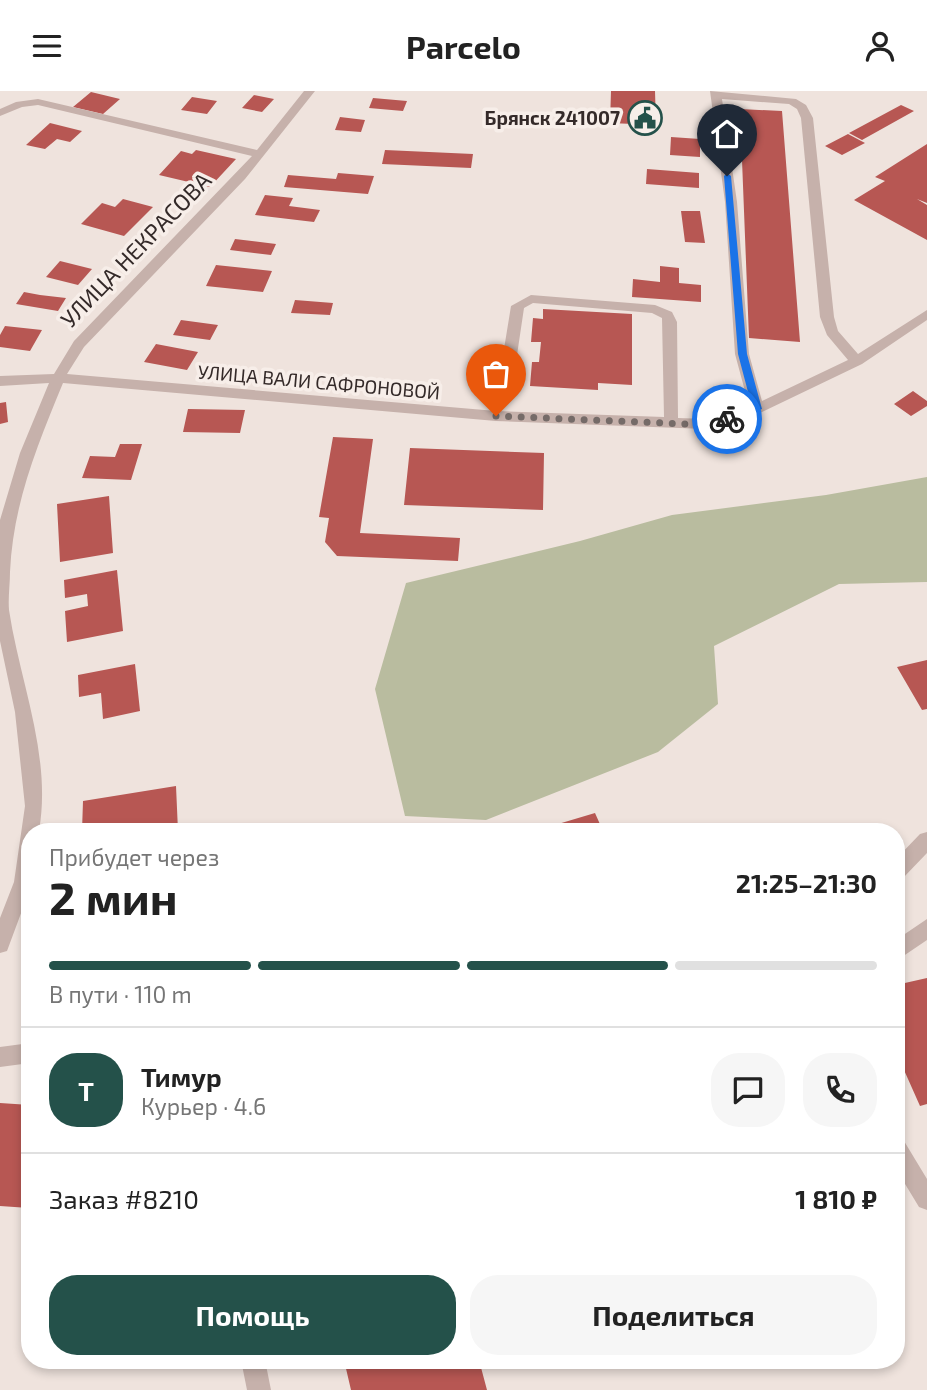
<!DOCTYPE html>
<html lang="ru">
<meta charset="utf-8">
<style>
body{margin:0;font-family:"Exo 2",sans-serif;background:#f6f6f6;color:#222;height:100vh;display:flex;flex-direction:column;font-size:26px;white-space:nowrap}
*{box-sizing:border-box;margin:0}
p{font-size:23px;color:#767676}
.icon{flex:none;width:38px;height:38px;fill:none;stroke:currentColor;stroke-width:2;stroke-linecap:round;stroke-linejoin:round}
.map{position:relative;flex:1;overflow:hidden}
.side{position:absolute;left:21px;top:732px;width:884px;height:546px;display:flex;flex-direction:column;background:#fff;border-radius:28px;box-shadow:0 4px 10px #0003}
.side>*{flex:none}
.pin{position:absolute;display:grid;place-items:center;width:60px;height:60px;color:#fff;margin:-72px -30px;border-radius:50% 50% 50% 0;rotate:-45deg;box-shadow:0 0 7px #0007}
.pin .icon{rotate:45deg}
.courier{position:absolute;display:grid;place-items:center;width:70px;height:70px;margin:-35px;border:5px solid #1a73e8;border-radius:50%;background:#fff;color:#222;box-shadow:0 2px 9px #0007}
.head em{font-style:normal;font-weight:700}
.head div{display:flex;flex-direction:column-reverse}
.head{display:flex;align-items:center;justify-content:space-between;height:119px;padding:0 28px}
h1{font-size:46px;font-weight:700;line-height:52px}
.bar{display:grid;grid-template-columns:repeat(4,1fr);gap:10px 7px;align-content:center;height:84px;padding:0 28px}
.bar i{height:9px;border-radius:5px;background:#e0e0e0}
.bar .on{background:#24514a}
.bar p{grid-column:span 4}
.line{display:flex;align-items:center;gap:18px;padding:0 28px;border-top:2px solid #e0e0e0}
.line div{flex:1}
.round{display:grid;place-items:center;flex:none;width:74px;height:74px;border-radius:28px;background:#f6f6f6}
.button{display:flex;gap:14px;margin-top:auto;padding:14px 28px}
.button a{flex:1;height:80px;border-radius:28px;background:#24514a;color:#fff;font-size:28px;font-weight:700;line-height:80px;text-align:center}
.button a+a{background:#f6f6f6;color:#222}
header{display:flex;justify-content:space-between;align-items:center;height:91px;padding:0 28px;background:#fff;font-size:32px;font-weight:700}
.map>svg:first-child{display:block}
.green{fill:#b9bc9f}
.building{fill:#b75753}
.lines{fill:none;stroke-linecap:round;stroke-linejoin:round}
.minor{fill:#c6b1ab;fill-rule:evenodd}
.route{fill:#1a73e8}
.done{stroke:#756b68;stroke-width:7;stroke-dasharray:0 12.6}
.labels{text-anchor:middle;stroke-width:7;stroke-linejoin:round;paint-order:stroke}
.far-poi-label{font-size:19px;font-weight:bold;fill:#342a29;stroke:#f7eee9;text-anchor:end}
.far-street-label{font-size:19px;fill:#342a29;stroke:#f7eee9}
.street-label{font-size:23px;fill:#342a29;stroke:#f7eee9}
</style>
<header><svg class="icon" aria-label="menu" viewBox="0 0 24 24"><path d="M4 6h16M4 12h16M4 18h16"/></svg>Parcelo<svg class="icon" aria-label="person" viewBox="0 0 24 24"><circle cx="12" cy="8" r="4"/><path d="M4 21q1-7 8-7t8 7"/></svg></header>
<div class="map">
<svg width="927" height="1299" viewBox="0 0 927 1299">
<rect width="100%" height="100%" fill="#efe3dd"/>
<path class="green" d="M 927,386 L 927,491 L 839,493 L 714,555 L 718,613 L 658,661 L 486,729 L 405,725 L 375,598 L 406,492 L 580,450 L 672,424 L 826,404 Z"/>
<path class="building" d="M 611,0 L 655,0 L 656,34 L 610,32 Z
M 91,1 L 120,8 L 103,23 L 73,16 Z
M 254,4 L 274,8 L 262,21 L 242,17 Z
M 192,6 L 217,10 L 207,23 L 181,19 Z
M 373,7 L 407,10 L 403,20 L 369,17 Z
M 901,14 L 914,20 L 862,49 L 849,42 Z
M 740,18 L 782,20 L 800,251 L 749,247 Z
M 340,26 L 365,29 L 361,41 L 335,39 Z
M 50,32 L 82,40 L 70,51 L 57,48 L 45,58 L 26,54 Z
M 848,43 L 865,52 L 842,64 L 825,55 Z
M 671,46 L 700,48 L 700,66 L 670,64 Z
M 927,53 L 927,112 L 917,108 L 927,114 L 927,149 L 854,109 L 885,90 L 875,86 Z
M 196,59 L 236,68 L 210,96 L 159,84 L 181,60 L 192,63 Z
M 385,59 L 473,63 L 471,77 L 382,73 Z
M 647,78 L 699,82 L 699,97 L 646,93 Z
M 338,82 L 374,85 L 368,103 L 284,96 L 288,84 L 336,88 Z
M 265,104 L 293,107 L 289,115 L 320,119 L 314,131 L 255,124 Z
M 123,108 L 153,116 L 124,145 L 81,133 L 102,112 L 115,116 Z
M 681,120 L 700,120 L 705,152 L 685,151 Z
M 235,148 L 276,153 L 271,164 L 230,159 Z
M 60,170 L 92,178 L 78,194 L 46,186 Z
M 216,174 L 272,180 L 263,201 L 206,195 Z
M 660,175 L 679,177 L 679,192 L 701,194 L 701,211 L 632,206 L 633,188 L 660,191 Z
M 24,201 L 40,204 L 66,207 L 58,220 L 16,213 Z
M 295,209 L 333,212 L 330,224 L 291,222 Z
M 543,218 L 632,223 L 632,294 L 598,292 L 598,299 L 530,295 L 532,271 L 539,271 L 541,251 L 531,251 L 533,227 L 543,228 Z
M 181,229 L 218,234 L 210,249 L 173,244 Z
M 5,235 L 42,239 L 30,260 L 0,256 L 0,244 Z
M 156,253 L 198,261 L 187,279 L 144,271 Z
M 913,300 L 927,310 L 927,315 L 911,325 L 894,313 Z
M 6,311 L 8,331 L 0,333 L 0,312 Z
M 188,318 L 245,319 L 240,342 L 183,341 Z
M 333,346 L 373,348 L 360,442 L 460,447 L 458,470 L 337,465 L 325,451 L 329,427 L 319,426 Z
M 120,353 L 142,353 L 131,389 L 82,387 L 90,365 L 115,366 Z
M 410,357 L 544,362 L 543,419 L 404,414 Z
M 109,405 L 113,462 L 60,471 L 57,413 Z
M 117,479 L 123,540 L 67,551 L 65,520 L 88,515 L 87,503 L 65,507 L 64,489 Z
M 927,569 L 927,618 L 922,619 L 897,576 Z
M 135,573 L 140,620 L 103,628 L 101,602 L 79,606 L 78,584 Z
M 176,695 L 178,740 L 82,740 L 83,710 Z
M 595,722 L 603,740 L 550,740 L 548,736 Z
M 927,887 L 927,1013 L 920,1015 L 896,961 L 896,894 Z
M 0,1012 L 30,1014 L 29,1117 L 0,1115 Z
M 344,1269 L 479,1269 L 487,1299 L 351,1299 Z"/>
<g class="lines">
<path class="minor" d="M 304,0 L 315,0 L 245,88 L 84,256 L 67,283 L 496,320 L 664,326 L 662,227 L 652,222 L 533,212 L 524,217 L 517,264 L 515,267 L 505,267 L 503,264 L 511,215 L 531,204 L 655,214 L 672,221 L 677,231 L 678,327 L 706,328 L 749,315 L 735,263 L 725,111 L 710,0 L 796,8 L 806,14 L 813,27 L 834,226 L 838,240 L 858,263 L 927,219 L 927,229 L 862,273 L 762,321 L 706,338 L 496,330 L 63,292 C 37,355 13,413 10,481 C 10,493 8,507 9,519 C 20,592 52,665 39,740 L 30,740 L 30,798 L 7,860 L 0,862 L 0,827 L 14,791 L 25,715 L 15,621 L 0,550 L 0,429 L 20,362 L 49,292 L 0,295 L 0,285 L 54,283 L 74,250 L 252,65 L 38,14 L 22,16 L 0,25 L 0,18 L 16,11 L 38,8 L 257,59 ZM 722,8 L 789,13 L 797,18 L 801,27 L 820,226 L 827,244 L 848,269 L 762,310 L 749,263 L 737,111 Z
M 927,741 L 927,762 L 903,787 L 896,790 L 896,768 L 920,743 Z
M 927,828 L 927,849 L 896,870 L 896,849 Z
M 30,952 L 30,972 L 0,976 L 0,956 Z
M 896,1047 L 904,1050 L 927,1088 L 927,1119 L 919,1116 L 896,1078 Z
M 241,1269 L 265,1269 L 271,1299 L 247,1299 Z"/>
</g>
<path class="route" d="M 727,82 L 731,85 L 747,263 L 762,318 L 727,331 L 724,330 L 724,325 L 752,316 L 738,263 L 724,85 Z"/>
<g class="lines">
<path class="done" d="M 496,325 L 687,333 L 706,333 L 727,328"/>
</g>
<defs>
<g id="civic-ring" transform="scale(1.75)"><circle r="9.5" fill="#f7eee9" stroke="#24514a" stroke-width="1.5"/><path d="M-.6-6.5H3V-4.5H.6V-3L4-1V1h2V6H-6V1h2V-1L-.6-3ZM-1.2 2.5V6h2.4V2.5Z" fill="#24514a"/></g>
</defs>
<g fill-rule="evenodd">
<use href="#civic-ring" x="645" y="27"/>
</g>
<g class="labels">
<g class="far-poi-label">
<text x="620" y="34">Брянск 241007</text>
</g>
<g class="far-street-label">
<text transform="translate(319 291) rotate(5)" y="7">УЛИЦА ВАЛИ САФРОНОВОЙ</text>
</g>
<g class="street-label">
<text transform="translate(136 159) rotate(-46)" y="8">УЛИЦА НЕКРАСОВА</text>
</g>
</g>
</svg>
<div class="pin" style="left:496px;top:325px;background:#ea580c"><svg class="icon" aria-label="bag" viewBox="0 0 24 24"><path d="M5 8h14l-1 12H6zM9 8a3 3 0 0 1 6 0"/></svg></div>
<div class="pin" style="left:727px;top:85px;background:#1f2937"><svg class="icon" aria-label="home" viewBox="0 0 24 24"><path d="M3 11l9-7 9 7M6 9v11h12V9"/></svg></div>
<div class="courier" style="left:727px;top:328px"><svg class="icon" aria-label="bike" viewBox="0 0 24 24"><circle cx="6" cy="16" r="4"/><circle cx="18" cy="16" r="4"/><path d="M6 16l4-8h5l3 8M10 8l3 8H6M13 5h3"/></svg></div>
<section class="side">
<div class="head"><div><h1>2 мин</h1><p>Прибудет через</p></div><em>21:25–21:30</em></div>
<div class="bar"><i class="on"></i><i class="on"></i><i class="on"></i><i></i><p>В пути · 110 m</p></div>
<div class="line" style="height:126px"><b class="round" style="background:#24514a;color:#fff">Т</b><div><b>Тимур</b><p>Курьер · 4.6</p></div><a class="round"><svg class="icon" aria-label="chat" viewBox="0 0 24 24"><path d="M4 5h16v11H9l-5 4z"/></svg></a><a class="round"><svg class="icon" aria-label="phone" viewBox="0 0 24 24"><path d="M5 4h4l2 5-3 2q2 4 5 5l2-3 5 2v4C11 20 4 13 5 4z"/></svg></a></div>
<div class="line" style="height:91px"><div>Заказ #8210</div><b>1 810 ₽</b></div>
<div class="button"><a>Помощь</a><a>Поделиться</a></div>
</section>
</div>
